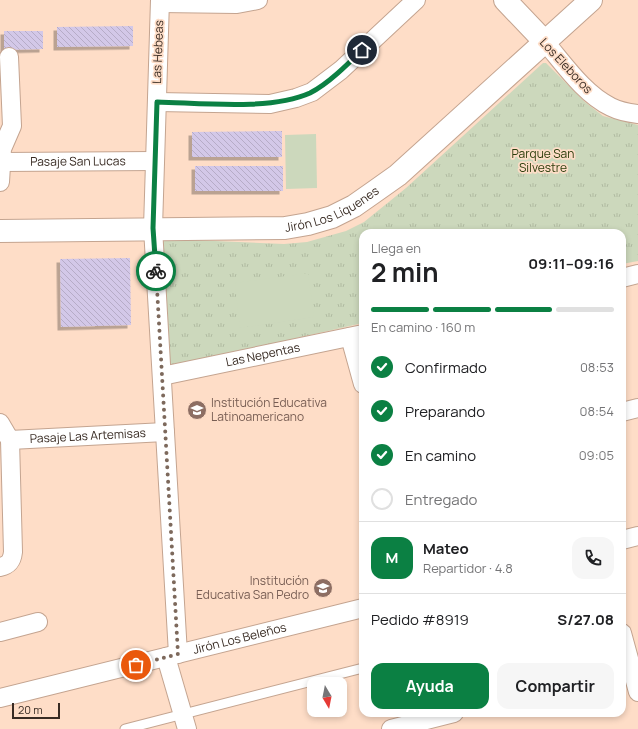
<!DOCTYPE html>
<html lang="es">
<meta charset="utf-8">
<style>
body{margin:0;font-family:Manrope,sans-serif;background:#f6f6f6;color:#202124;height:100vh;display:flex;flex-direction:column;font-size:15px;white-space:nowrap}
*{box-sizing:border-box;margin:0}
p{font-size:13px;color:#757577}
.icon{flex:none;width:22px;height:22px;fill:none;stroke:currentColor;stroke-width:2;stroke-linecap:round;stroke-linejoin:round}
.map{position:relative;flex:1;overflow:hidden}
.drawer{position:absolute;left:359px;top:229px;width:267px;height:488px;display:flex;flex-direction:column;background:#fff;border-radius:12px;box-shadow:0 2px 6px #0003}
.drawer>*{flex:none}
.needle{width:26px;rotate:170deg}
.fabs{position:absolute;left:307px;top:677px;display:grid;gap:8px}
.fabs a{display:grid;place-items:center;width:40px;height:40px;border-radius:8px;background:#fff;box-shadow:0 2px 6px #0003;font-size:20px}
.scale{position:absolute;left:12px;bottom:10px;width:48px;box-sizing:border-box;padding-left:4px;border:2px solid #382b23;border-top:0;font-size:11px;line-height:14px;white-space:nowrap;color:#382b23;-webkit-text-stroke:3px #feddc7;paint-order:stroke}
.pin{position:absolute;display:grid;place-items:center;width:34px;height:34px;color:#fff;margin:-17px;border:2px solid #fff;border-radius:50%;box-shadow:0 1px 4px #0007}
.courier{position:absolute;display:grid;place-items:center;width:40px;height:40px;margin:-20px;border:3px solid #0b8043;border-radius:50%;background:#fff;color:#222;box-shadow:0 1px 5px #0007}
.overview em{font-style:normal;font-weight:700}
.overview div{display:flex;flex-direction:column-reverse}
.overview{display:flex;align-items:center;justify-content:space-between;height:68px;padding:0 12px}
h1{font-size:26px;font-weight:700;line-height:30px}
.bar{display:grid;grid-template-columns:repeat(4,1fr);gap:6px 4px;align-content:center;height:48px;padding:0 12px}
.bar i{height:5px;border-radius:3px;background:#e0e0e0}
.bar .on{background:#0b8043}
.bar p{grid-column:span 4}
.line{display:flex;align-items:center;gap:10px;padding:0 12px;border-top:1px solid #e0e0e0}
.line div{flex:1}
.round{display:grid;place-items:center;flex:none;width:42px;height:42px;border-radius:12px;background:#f6f6f6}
ol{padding:0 12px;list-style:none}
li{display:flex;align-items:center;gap:12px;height:44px}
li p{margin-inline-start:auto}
li .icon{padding:4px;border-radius:50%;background:#0b8043;color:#fff;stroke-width:4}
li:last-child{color:#757577}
li i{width:22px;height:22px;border:2px solid #e0e0e0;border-radius:50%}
.primary-button{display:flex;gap:8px;margin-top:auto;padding:8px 12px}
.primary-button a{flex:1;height:46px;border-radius:12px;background:#0b8043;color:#fff;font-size:16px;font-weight:700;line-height:46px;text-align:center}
.primary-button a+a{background:#f6f6f6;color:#202124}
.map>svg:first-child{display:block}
.grass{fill:url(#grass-tufts)}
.pitch{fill:#ccd8bc}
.building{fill:url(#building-back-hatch);filter:url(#shadow)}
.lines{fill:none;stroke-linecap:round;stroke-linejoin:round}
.lane-casing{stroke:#c4a490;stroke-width:11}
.street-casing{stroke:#c4a490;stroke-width:20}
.secondary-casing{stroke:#c4a490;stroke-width:24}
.lane{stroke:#fff;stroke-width:9}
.street{stroke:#fff;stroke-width:18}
.secondary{stroke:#fff;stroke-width:22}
.done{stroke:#7d695c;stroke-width:4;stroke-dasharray:0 7.2}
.route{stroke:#0b8043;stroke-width:5}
.labels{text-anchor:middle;stroke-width:3.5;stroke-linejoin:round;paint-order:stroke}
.street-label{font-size:12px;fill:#382b23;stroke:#feddc7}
.park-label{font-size:12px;fill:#2d3e0d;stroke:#feddc7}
.education-label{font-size:12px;fill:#785e54;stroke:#feddc7;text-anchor:start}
</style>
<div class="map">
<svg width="638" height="729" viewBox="0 0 638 729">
<defs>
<pattern id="grass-tufts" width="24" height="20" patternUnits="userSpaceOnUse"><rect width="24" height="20" fill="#ccd8bc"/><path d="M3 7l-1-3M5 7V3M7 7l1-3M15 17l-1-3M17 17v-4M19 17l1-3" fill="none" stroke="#b0baa1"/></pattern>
<pattern id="building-back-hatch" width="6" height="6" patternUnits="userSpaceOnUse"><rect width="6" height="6" fill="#d3c8e8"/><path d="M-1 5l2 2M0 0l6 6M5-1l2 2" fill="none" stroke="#b6acc7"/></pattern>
<filter id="shadow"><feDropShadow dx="-3.5" dy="3.5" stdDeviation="0" flood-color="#0004"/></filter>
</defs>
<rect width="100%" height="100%" fill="#feddc7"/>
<path class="grass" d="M 543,63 L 546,63 L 585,102 L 603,116 L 638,125 L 638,261 L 622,264 L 622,233 L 363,233 L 363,323 L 174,366 L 169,364 L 161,243 L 168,239 L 284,244 L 307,242 L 346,231 L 364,222 L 406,188 Z"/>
<path class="pitch" d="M 316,134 L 317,188 L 286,189 L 285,135 Z
M 363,263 L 363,306 L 356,265 Z
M 308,273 L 314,317 L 240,328 L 235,283 Z"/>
<path class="building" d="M 133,26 L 133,46 L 57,47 L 57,27 Z
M 4,31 L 43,31 L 43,49 L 4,50 Z
M 282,131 L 282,157 L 192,157 L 192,132 Z
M 195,166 L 283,166 L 283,191 L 195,191 Z
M 130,258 L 131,325 L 61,327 L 60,259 Z"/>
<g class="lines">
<g class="lane-casing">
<path id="lane" d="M 125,729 L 363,668"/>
</g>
<g class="street-casing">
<g id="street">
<path d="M 160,0 L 153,228 L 178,654"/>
<path d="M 160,3 L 237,4 L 258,0"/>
<path d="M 545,42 C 564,64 584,94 611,107 C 619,111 629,113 638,114"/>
<path d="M 157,102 L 270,104 L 296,98 L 312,92 L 341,70 L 416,0"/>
<path id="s1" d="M 2,162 L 155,161"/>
<path d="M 0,182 L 2,149 L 12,126 L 9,57"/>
<path d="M 622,278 L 638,274"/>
<path d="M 350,337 L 363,384"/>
<path id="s2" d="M 162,376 L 363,334"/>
<path d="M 622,412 L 638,408"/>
<path d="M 0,423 L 10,440 L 13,552 C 12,561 9,565 0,567"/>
<path id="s3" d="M 10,440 L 165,432"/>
<path d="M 622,540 L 638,536"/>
<path d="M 0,632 L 38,622"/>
<path d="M 622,633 L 638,692"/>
<path d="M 166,657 L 187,729"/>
<path id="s4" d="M 0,698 L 363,608"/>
<path d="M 391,729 L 454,713"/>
</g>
</g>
<g class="secondary-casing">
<g id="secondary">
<path d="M 505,0 L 545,42"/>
<path id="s5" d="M 0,231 L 285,228 L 308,224 L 332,217 L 354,206 L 374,192 L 398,175 L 591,0"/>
</g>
</g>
<use href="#lane" class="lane"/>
<use href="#street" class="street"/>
<use href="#secondary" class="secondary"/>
</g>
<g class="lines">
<path class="done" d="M 136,665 L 178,654 L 156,271"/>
<path class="route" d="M 156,271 L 153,228 L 157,102 C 201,103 270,111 310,93 C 328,84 348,64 362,50"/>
</g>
<defs>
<g id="school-disc" transform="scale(1)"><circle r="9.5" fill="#8d6e63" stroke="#feddc7"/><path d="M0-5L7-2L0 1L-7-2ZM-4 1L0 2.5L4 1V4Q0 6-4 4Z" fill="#fff"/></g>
</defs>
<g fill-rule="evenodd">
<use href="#school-disc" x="197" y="410"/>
<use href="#school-disc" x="323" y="588"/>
</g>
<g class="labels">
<g class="street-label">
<text transform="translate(158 52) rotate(-88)" y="4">Las Hebeas</text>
<text transform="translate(566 66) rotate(47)" y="4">Los Eleboros</text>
<text dy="4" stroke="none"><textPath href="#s1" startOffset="76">Pasaje San Lucas</textPath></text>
<text dy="4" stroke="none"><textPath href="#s5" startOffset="336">Jirón Los Líquenes</textPath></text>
<text dy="4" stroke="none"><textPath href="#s2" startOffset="103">Las Nepentas</textPath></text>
<text dy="4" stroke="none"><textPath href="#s3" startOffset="78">Pasaje Las Artemisas</textPath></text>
<text dy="4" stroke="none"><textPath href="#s4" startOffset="247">Jirón Los Beleños</textPath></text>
</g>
<g class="park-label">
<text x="543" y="158">Parque San<tspan x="543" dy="14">Silvestre</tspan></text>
</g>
<g class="education-label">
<text x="211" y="407">Institución Educativa<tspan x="211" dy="14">Latinoamericano</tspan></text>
<text x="309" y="585" text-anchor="end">Institución<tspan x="309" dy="14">Educativa San Pedro</tspan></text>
</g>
</g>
</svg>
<div class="fabs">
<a><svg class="needle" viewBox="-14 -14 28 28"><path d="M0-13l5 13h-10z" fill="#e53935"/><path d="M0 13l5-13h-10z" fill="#757577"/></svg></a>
</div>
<div class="scale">20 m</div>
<div class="pin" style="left:136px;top:665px;background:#ea580c"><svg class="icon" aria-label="bag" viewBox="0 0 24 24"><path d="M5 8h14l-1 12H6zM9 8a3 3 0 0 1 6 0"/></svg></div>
<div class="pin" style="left:362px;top:50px;background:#1f2937"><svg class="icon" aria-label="home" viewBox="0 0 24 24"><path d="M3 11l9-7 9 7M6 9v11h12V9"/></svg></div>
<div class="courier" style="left:156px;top:271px"><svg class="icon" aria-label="bike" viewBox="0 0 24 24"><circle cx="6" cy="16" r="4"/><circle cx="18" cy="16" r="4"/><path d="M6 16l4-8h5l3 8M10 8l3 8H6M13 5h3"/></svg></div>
<section class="drawer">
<div class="overview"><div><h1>2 min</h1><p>Llega en</p></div><em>09:11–09:16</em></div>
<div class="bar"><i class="on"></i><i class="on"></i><i class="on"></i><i></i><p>En camino · 160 m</p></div>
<ol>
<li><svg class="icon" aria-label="check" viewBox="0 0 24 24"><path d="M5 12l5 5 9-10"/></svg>Confirmado<p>08:53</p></li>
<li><svg class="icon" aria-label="check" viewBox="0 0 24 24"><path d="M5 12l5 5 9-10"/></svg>Preparando<p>08:54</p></li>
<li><svg class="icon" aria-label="check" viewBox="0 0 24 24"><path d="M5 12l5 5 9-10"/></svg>En camino<p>09:05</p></li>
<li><i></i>Entregado</li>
</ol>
<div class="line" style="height:72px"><b class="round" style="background:#0b8043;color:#fff">M</b><div><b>Mateo</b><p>Repartidor · 4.8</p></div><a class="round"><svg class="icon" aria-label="phone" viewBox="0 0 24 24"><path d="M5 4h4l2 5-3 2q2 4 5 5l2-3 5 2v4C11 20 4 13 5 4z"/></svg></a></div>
<div class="line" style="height:52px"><div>Pedido #8919</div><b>S/27.08</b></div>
<div class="primary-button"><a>Ayuda</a><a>Compartir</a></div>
</section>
</div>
